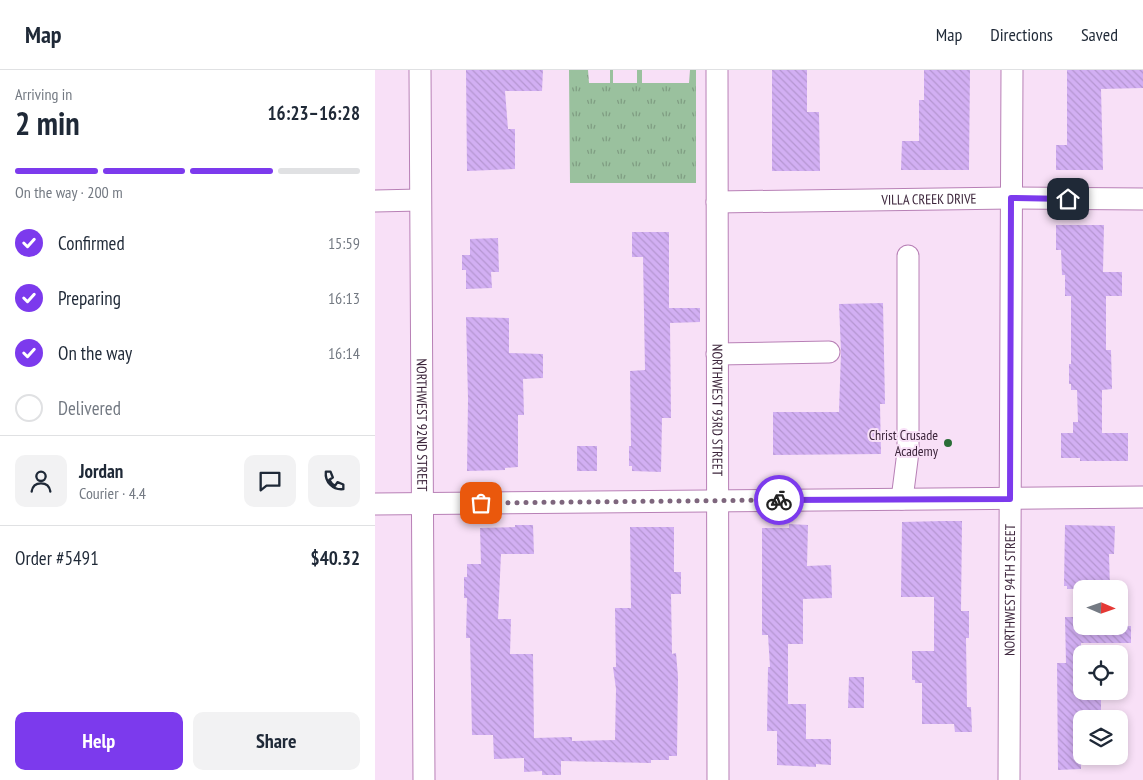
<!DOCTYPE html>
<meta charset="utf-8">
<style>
body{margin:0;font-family:"PT Sans Narrow",sans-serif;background:#f2f2f3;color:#1f2937;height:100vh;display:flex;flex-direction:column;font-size:19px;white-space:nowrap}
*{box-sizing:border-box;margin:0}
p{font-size:16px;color:#747a83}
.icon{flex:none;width:28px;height:28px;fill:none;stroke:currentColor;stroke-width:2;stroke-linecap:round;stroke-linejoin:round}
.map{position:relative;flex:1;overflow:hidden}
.panel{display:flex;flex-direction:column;background:#fff;width:375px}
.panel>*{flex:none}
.needle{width:32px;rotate:92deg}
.fabs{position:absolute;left:698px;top:510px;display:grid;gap:10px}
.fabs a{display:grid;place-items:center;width:55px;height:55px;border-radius:10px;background:#fff;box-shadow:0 2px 8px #0003;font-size:25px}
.pin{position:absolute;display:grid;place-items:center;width:42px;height:42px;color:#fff;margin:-21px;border-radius:10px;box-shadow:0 2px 8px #0006}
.courier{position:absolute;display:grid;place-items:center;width:50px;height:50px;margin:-25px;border:4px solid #7c3aed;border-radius:50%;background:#fff;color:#222;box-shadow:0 1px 6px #0007}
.head em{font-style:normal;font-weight:600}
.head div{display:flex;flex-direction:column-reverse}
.head{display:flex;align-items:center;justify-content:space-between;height:85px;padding:0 15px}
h1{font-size:32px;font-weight:600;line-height:38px}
.bar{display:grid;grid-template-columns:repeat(4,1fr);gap:8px 5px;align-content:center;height:60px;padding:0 15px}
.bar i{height:6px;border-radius:4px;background:#e0e1e3}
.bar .active{background:#7c3aed}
.bar p{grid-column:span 4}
.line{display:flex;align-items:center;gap:12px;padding:0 15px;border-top:1px solid #e0e1e3}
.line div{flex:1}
.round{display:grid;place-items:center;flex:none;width:52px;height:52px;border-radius:10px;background:#f2f2f3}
ol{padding:0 15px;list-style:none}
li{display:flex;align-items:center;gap:15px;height:55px}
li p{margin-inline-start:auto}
li .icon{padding:5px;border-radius:50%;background:#7c3aed;color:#fff;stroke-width:4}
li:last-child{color:#747a83}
li i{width:28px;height:28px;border:2px solid #e0e1e3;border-radius:50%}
.button{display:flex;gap:10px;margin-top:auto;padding:10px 15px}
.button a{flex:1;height:58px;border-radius:10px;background:#7c3aed;color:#fff;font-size:20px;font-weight:600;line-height:58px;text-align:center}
.button a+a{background:#f2f2f3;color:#1f2937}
header{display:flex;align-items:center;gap:30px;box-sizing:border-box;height:70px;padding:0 25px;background:#fff;border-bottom:1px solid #e0e1e3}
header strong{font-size:24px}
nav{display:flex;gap:28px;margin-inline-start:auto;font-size:18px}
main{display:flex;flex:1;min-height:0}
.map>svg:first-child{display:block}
.grass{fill:url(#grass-tufts)}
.building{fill:url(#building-back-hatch)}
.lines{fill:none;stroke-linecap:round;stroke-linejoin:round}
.minor-casing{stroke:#b880b6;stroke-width:23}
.minor{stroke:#fff;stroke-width:21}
.done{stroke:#7e667d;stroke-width:5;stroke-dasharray:0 9}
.route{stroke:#7c3aed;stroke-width:6}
.poi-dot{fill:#2a6e38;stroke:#f8e0f7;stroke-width:2}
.labels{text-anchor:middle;stroke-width:4;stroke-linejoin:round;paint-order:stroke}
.street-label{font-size:14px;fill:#3c253b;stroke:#f8e0f7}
.poi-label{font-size:14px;fill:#3c253b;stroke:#f8e0f7;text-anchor:end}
</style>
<header>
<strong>Map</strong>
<nav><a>Map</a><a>Directions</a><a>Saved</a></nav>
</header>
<main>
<section class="panel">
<div class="head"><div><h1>2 min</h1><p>Arriving in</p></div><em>16:23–16:28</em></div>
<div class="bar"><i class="active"></i><i class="active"></i><i class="active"></i><i></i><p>On the way · 200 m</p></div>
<ol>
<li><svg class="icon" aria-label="check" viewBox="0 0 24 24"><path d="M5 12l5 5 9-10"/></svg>Confirmed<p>15:59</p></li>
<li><svg class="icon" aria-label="check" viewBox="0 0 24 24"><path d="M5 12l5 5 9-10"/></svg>Preparing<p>16:13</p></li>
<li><svg class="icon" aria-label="check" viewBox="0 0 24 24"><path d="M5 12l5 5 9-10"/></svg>On the way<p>16:14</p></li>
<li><i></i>Delivered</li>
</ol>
<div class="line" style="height:90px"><a class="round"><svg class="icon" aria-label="person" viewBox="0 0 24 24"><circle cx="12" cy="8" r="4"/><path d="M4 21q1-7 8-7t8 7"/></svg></a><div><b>Jordan</b><p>Courier · 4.4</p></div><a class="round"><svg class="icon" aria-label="chat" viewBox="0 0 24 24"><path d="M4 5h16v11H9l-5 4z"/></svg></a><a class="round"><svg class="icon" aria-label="phone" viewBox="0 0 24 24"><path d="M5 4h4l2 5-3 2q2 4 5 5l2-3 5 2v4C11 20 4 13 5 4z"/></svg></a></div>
<div class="line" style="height:65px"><div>Order #5491</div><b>$40.32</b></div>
<div class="button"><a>Help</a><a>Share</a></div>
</section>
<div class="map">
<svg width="768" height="710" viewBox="0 0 768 710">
<defs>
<pattern id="grass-tufts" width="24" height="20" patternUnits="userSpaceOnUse" patternTransform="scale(1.25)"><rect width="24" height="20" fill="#9ac19e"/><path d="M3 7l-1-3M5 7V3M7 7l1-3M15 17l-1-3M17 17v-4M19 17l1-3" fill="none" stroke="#7f9d82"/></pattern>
<pattern id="building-back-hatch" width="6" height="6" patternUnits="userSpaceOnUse" patternTransform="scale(1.25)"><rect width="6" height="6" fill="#d2aff3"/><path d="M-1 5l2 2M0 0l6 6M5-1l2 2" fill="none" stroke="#b596d1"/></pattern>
</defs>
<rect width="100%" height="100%" fill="#f8e0f7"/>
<path class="grass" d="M 194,0 L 213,0 L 214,13 L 235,13 L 235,0 L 238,0 L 238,13 L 262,13 L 262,0 L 267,0 L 267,13 L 314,13 L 315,0 L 321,0 L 321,113 L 195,113 Z"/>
<path class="building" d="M 91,0 L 168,0 L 167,21 L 130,21 L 133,59 L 140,59 L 140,99 L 92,101 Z
M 397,0 L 432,0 L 432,42 L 444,42 L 445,101 L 397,101 Z
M 549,0 L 595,0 L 594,100 L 526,100 L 527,71 L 544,71 L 544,30 L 549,30 Z
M 692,0 L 768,0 L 768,18 L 726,19 L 728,100 L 681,100 L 681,75 L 692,75 Z
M 681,155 L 729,155 L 728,202 L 747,202 L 747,226 L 731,226 L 731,280 L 736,280 L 737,319 L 727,320 L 727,363 L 753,363 L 753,391 L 705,391 L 705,388 L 686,388 L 686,363 L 698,363 L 698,352 L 703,352 L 702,320 L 696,320 L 696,314 L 694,314 L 694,294 L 696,294 L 696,226 L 690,226 L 690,205 L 687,205 L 686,180 L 681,180 Z
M 257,162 L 294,162 L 294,238 L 325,238 L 325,252 L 295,253 L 296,348 L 287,348 L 286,402 L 257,401 L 257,396 L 254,396 L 254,376 L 256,376 L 255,301 L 270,300 L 268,187 L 257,187 Z
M 123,168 L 124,202 L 116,202 L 117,218 L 91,219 L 91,200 L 87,200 L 87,185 L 95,185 L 95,169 Z
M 508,233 L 510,334 L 505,334 L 506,384 L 398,385 L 398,342 L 464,342 L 466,282 L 464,234 Z
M 91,247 L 134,248 L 134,283 L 168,284 L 168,308 L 148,309 L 149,345 L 143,345 L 143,397 L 130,398 L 130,400 L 92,401 L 93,329 Z
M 202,376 L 222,376 L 222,401 L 202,401 Z
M 568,451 L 587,451 L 586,541 L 594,541 L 594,568 L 591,568 L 592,637 L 596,637 L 597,662 L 580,662 L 579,654 L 547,654 L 547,613 L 540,613 L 540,610 L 537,610 L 537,581 L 559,581 L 559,527 L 526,527 L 527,452 Z
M 414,454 L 433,455 L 432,496 L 456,495 L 457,528 L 428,529 L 428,574 L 413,574 L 413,634 L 431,634 L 431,669 L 456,669 L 456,695 L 441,694 L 441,697 L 402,695 L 402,661 L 392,661 L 393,597 L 395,597 L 393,565 L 387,565 L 387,458 L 414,458 Z
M 140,455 L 158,455 L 159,484 L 126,484 L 123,549 L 136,549 L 135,584 L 158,584 L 159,668 L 197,667 L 197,671 L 240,670 L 241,619 L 238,597 L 241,597 L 240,538 L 256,538 L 255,457 L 299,457 L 299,502 L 306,502 L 306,524 L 296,524 L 297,584 L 301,583 L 303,607 L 302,686 L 294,686 L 294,690 L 276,690 L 276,693 L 186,691 L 186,705 L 167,705 L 167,701 L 149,702 L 149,688 L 119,689 L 118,665 L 97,665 L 95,568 L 91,568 L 92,528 L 89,528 L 89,507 L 92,507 L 92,494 L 106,494 L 105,458 L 140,457 Z
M 690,455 L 740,456 L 739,484 L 734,484 L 735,519 L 692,519 L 692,516 L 689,516 Z
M 690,547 L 706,547 L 706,556 L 756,556 L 756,573 L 706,573 L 706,629 L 726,629 L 726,649 L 706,649 L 706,699 L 683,700 L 682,593 L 691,593 Z
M 474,607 L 489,607 L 489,638 L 473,638 Z"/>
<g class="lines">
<g class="minor-casing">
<g id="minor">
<path id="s1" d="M 45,0 L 49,710"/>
<path id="s2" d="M 342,0 L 343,710"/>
<path d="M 0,131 L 45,130"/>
<path id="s3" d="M 342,132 L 636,128 L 768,129"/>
<path d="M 342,284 L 454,282"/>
<path d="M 527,429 L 533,382 L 533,186"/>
<path d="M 0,434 L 768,427"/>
<path id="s4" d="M 634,710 L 637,0"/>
</g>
</g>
<use href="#minor" class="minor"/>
</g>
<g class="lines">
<path class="done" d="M 106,433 L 404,430"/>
<path class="route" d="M 404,430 L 635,429 L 636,128 L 693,129"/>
</g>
<circle class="poi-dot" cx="573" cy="373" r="5"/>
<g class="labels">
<g class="street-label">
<text dy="5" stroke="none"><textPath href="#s3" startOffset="212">VILLA CREEK DRIVE</textPath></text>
<text dy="5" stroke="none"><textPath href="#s2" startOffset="340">NORTHWEST 93RD STREET</textPath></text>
<text dy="5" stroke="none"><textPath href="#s1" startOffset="355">NORTHWEST 92ND STREET</textPath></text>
<text dy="5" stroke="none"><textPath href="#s4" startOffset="190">NORTHWEST 94TH STREET</textPath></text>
</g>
<g class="poi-label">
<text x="563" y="370">Christ Crusade<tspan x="563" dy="16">Academy</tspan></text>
</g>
</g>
</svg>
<div class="fabs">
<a><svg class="needle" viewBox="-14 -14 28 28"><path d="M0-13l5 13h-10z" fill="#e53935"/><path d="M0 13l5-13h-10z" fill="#747a83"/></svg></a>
<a><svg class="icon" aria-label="locate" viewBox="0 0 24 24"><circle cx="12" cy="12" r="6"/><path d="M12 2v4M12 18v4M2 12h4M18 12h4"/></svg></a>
<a><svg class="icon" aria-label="layers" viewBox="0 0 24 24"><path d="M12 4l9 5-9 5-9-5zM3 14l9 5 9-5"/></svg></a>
</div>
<div class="pin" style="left:106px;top:433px;background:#ea580c"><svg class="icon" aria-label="bag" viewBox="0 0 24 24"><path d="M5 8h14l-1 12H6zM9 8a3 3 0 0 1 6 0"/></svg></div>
<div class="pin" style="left:693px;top:129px;background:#1f2937"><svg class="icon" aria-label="home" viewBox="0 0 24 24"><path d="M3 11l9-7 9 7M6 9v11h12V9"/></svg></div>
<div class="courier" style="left:404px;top:430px"><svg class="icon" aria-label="bike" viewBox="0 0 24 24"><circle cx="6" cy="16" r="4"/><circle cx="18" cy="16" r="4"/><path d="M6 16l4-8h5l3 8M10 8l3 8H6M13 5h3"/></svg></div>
</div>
</main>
